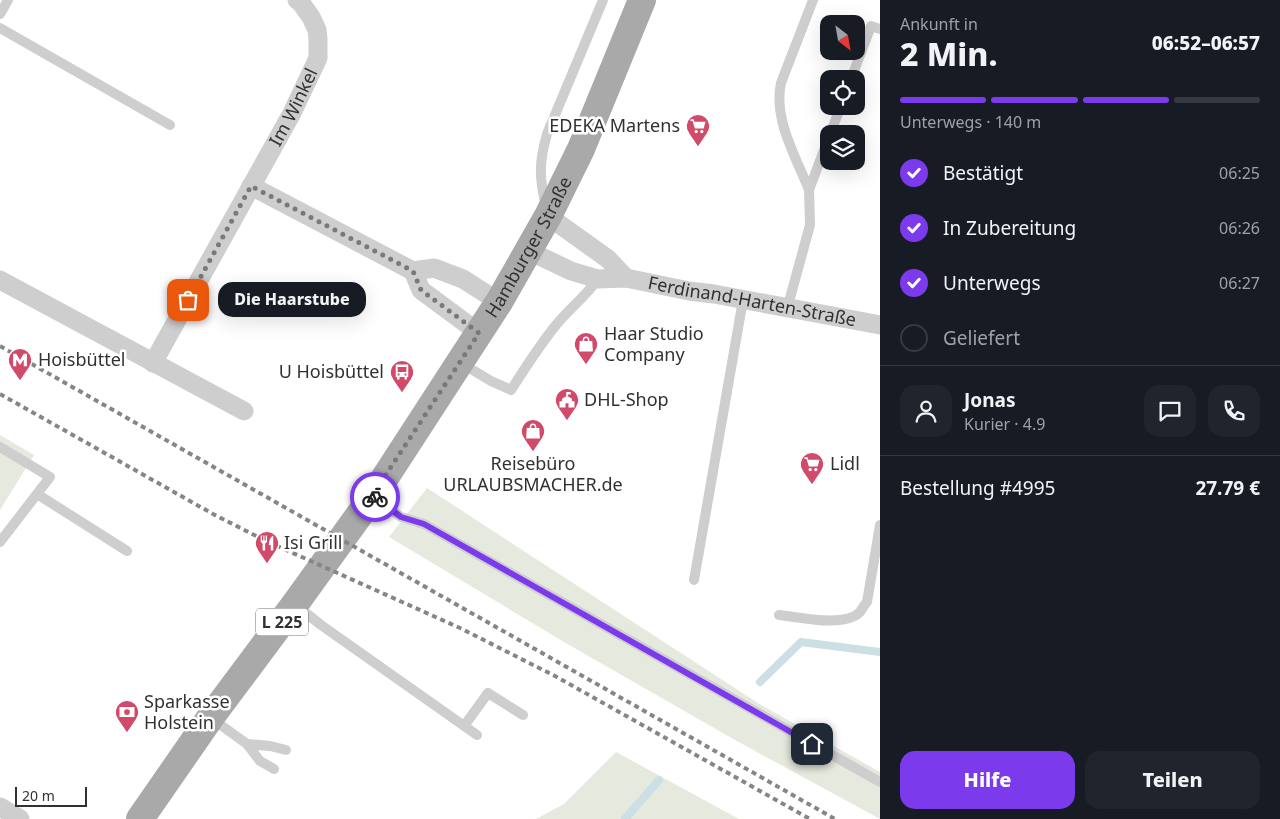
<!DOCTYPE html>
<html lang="de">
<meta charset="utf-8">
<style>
body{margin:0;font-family:"Noto Sans",sans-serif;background:#20242c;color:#f1f3f6;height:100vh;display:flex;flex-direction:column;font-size:19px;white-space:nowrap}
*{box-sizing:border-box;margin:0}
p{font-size:16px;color:#9ea1a6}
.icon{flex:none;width:28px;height:28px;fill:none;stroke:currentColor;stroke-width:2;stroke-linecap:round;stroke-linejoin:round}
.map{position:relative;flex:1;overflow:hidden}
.drawer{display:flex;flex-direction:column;background:#171b24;width:400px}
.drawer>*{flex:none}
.needle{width:32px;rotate:149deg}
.fabs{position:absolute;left:820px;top:15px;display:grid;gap:10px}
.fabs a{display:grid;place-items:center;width:45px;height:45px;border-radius:10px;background:#171b24;box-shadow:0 5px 20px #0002;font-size:25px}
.scale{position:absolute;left:15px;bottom:12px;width:72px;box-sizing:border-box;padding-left:5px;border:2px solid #313131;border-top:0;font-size:14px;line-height:18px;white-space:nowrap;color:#313131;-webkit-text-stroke:4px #fff;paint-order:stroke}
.pin{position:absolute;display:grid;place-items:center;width:42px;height:42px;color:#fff;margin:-21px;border-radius:10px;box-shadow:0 2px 8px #0006}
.courier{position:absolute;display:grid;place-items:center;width:50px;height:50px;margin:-25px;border:4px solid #7c3aed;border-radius:50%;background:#fff;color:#222;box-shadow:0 1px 6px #0007}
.bubble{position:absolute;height:35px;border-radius:15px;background:#171b24;box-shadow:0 5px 20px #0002;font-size:16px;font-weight:800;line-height:35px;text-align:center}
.head em{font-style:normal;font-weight:800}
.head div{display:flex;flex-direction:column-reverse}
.head{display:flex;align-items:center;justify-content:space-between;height:85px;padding:0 20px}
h1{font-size:32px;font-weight:800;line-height:38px}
.bar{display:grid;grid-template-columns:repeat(4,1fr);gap:8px 5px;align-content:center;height:60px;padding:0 20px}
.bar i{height:6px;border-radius:4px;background:#363941}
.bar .current{background:#7c3aed}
.bar p{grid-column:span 4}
.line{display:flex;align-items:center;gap:12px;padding:0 20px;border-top:1px solid #363941}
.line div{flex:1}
.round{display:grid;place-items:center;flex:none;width:52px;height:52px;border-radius:15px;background:#20242c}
ol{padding:0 20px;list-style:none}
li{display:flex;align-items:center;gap:15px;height:55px}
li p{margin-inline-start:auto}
li .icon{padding:5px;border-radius:50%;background:#7c3aed;color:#fff;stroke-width:4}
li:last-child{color:#9ea1a6}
li i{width:28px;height:28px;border:2px solid #363941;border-radius:50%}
.cta{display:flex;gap:10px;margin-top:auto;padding:10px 20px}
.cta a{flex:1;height:58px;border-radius:15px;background:#7c3aed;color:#fff;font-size:20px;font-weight:800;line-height:58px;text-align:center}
.cta a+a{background:#20242c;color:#f1f3f6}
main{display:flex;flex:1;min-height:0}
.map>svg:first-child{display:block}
.green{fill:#e5e9de}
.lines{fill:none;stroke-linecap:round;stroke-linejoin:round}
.stream{stroke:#cbdfe5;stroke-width:8}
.service{stroke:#cecece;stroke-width:10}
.minor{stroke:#cecece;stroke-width:19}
.primary{stroke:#a9a9a9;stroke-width:28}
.rail{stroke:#868686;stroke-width:4;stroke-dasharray:5 4;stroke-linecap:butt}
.done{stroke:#797979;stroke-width:5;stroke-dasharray:0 9}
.route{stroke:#7c3aed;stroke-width:6}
.labels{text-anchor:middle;stroke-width:5;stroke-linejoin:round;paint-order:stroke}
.shield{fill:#fff;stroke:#6f6f6f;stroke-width:1}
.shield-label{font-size:16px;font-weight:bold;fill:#313131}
.street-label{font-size:18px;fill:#313131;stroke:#fff}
.poi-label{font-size:18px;fill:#313131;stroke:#fff;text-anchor:start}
</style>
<main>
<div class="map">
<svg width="880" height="819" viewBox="0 0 880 819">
<rect width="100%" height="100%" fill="#fff"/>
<path class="green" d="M 0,435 L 34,455 L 0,510 Z
M 427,488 L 761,705 L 880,772 L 880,819 L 735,740 L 564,642 L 389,537 Z
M 616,752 L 739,819 L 536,819 L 564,804 Z"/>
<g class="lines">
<path class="stream" d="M 760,682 L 801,642 L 880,652
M 625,819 L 659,780"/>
<path class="service" d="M 0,14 L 8,0
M 0,28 L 170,125
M 851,79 L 871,26 L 880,29
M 830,134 L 841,106
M 809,190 C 796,157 773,119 781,83 L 813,0
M 546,206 C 539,178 539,162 547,134 L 603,0
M 787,309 L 810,225 L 809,190 L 829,137
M 461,363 L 491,381 L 511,390 C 525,368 539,346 556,325 C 569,309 586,296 598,279
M 0,447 L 50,477 L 0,542
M 37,494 L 127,551
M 374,497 L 401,517 L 424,524 L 880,782
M 694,580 L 743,300
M 296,605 L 321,625 L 477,735
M 779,615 C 800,617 844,628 860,612 C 862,609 864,605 867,602 L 880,525
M 211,718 L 247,744 L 270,746 L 286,750
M 464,726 L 488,693 L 523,715
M 247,744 L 260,761 L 274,769"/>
<g class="minor">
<path d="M 251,186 L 413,271 L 434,268 L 463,279 L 499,302"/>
<path d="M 548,216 L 608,259 L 626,278"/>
<path id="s1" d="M 529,251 L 571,271 L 598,279 L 626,278 L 689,291 L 714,294 L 880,325"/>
<path d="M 413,271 L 421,290 L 479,333"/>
<path d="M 0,280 L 244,411"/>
<path id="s2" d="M 153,363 L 292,113 L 318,58 L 318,39 L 317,30 L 311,17 L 301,3 L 297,0"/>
<path d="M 0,807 L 20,819"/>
</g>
<path class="primary" id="s3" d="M 140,819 L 210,718 L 295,604 L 373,496 L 499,302 L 548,216 L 581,149 L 642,0"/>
<path class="rail" d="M 0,346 L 835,819
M 0,394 L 213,514 L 264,540 L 460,628 L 555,676 L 810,819"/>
</g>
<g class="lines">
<path class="done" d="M 188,300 L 251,186 L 413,271 L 421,290 L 479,333 L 381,482 L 373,496 L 375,497"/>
<path class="route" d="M 375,497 L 401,517 L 424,524 L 812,744"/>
</g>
<defs>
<g id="supermarket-pin" transform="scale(1.25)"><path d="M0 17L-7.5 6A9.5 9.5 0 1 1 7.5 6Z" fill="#d14a69" stroke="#fff"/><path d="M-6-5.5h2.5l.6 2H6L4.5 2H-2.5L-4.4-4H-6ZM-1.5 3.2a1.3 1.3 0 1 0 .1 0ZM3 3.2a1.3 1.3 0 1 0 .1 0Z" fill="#fff"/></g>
<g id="shop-pin" transform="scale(1.25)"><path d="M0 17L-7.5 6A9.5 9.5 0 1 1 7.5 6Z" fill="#d14a69" stroke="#fff"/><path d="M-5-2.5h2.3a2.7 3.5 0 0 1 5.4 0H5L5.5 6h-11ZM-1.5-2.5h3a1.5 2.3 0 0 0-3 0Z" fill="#fff"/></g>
<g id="metro-pin" transform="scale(1.25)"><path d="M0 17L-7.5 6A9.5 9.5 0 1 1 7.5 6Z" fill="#d14a69" stroke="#fff"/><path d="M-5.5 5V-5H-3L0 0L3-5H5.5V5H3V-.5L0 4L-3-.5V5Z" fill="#fff"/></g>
<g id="bus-pin" transform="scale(1.25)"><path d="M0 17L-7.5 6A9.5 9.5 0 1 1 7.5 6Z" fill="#d14a69" stroke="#fff"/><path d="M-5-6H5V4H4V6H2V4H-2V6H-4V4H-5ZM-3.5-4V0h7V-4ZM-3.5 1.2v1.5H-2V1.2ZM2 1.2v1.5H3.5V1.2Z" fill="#fff"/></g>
<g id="civic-pin" transform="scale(1.25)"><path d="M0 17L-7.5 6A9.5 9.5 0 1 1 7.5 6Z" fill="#d14a69" stroke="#fff"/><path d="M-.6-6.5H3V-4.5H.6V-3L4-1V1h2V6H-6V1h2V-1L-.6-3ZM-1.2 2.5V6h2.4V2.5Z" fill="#fff"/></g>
<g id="restaurant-pin" transform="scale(1.25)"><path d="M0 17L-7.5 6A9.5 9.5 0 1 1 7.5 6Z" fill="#d14a69" stroke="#fff"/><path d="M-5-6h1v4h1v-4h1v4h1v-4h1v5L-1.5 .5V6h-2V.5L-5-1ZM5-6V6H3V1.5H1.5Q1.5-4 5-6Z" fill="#fff"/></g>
<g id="bank-pin" transform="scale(1.25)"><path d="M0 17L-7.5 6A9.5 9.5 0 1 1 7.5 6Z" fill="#d14a69" stroke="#fff"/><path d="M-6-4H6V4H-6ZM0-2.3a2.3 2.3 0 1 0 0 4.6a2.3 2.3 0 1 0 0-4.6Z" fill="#fff"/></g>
</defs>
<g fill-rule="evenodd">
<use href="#supermarket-pin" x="698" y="126"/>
<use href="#shop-pin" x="586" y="344"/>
<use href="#metro-pin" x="20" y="360"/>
<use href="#bus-pin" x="402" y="372"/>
<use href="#civic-pin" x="567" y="400"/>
<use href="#shop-pin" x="533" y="431"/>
<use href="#supermarket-pin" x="812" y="464"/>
<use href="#restaurant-pin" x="267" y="543"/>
<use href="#bank-pin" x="127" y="712"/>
</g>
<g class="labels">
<rect class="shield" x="256" y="608.5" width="52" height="27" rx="4"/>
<g class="shield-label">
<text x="282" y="628">L 225</text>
</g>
<g class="street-label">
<text dy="6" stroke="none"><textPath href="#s2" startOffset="292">Im Winkel</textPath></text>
<text dy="6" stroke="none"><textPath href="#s3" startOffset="692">Hamburger Straße</textPath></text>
<text dy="6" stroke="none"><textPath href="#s1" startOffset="231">Ferdinand-Harten-Straße</textPath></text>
</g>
<g class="poi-label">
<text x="680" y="132" text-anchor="end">EDEKA Martens</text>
<text x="604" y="340">Haar Studio<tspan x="604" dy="21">Company</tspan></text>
<text x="38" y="366">Hoisbüttel</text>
<text x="384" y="378" text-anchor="end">U Hoisbüttel</text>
<text x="584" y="406">DHL-Shop</text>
<text x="533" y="470" text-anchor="middle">Reisebüro<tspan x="533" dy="21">URLAUBSMACHER.de</tspan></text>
<text x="830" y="470">Lidl</text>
<text x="284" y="549">Isi Grill</text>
<text x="144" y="708">Sparkasse<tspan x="144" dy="21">Holstein</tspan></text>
</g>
</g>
</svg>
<div class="fabs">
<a><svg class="needle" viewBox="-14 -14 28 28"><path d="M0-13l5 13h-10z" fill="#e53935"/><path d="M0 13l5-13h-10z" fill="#9ea1a6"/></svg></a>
<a><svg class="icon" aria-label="locate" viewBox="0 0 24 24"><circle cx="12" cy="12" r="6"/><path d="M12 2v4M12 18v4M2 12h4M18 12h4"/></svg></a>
<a><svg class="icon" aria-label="layers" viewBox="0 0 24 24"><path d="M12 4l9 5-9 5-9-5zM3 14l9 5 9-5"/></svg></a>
</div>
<div class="scale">20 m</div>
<div class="pin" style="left:188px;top:300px;background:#ea580c"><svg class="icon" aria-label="bag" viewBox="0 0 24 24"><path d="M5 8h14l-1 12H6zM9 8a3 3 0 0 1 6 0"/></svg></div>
<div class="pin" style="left:812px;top:744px;background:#1f2937"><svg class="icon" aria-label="home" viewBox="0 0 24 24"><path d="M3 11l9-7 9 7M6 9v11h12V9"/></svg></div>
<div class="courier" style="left:375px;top:497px"><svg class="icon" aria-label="bike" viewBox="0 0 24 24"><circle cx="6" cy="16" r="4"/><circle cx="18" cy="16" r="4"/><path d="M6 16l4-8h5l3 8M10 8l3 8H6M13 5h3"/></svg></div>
<div class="bubble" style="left:218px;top:282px;width:148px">Die Haarstube</div>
</div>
<section class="drawer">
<div class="head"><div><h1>2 Min.</h1><p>Ankunft in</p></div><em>06:52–06:57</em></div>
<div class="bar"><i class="current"></i><i class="current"></i><i class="current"></i><i></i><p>Unterwegs · 140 m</p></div>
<ol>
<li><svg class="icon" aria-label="check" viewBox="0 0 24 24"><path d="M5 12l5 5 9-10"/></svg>Bestätigt<p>06:25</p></li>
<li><svg class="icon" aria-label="check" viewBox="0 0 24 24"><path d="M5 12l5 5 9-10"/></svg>In Zubereitung<p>06:26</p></li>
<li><svg class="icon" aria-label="check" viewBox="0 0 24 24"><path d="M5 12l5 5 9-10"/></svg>Unterwegs<p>06:27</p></li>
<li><i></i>Geliefert</li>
</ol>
<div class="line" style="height:90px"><a class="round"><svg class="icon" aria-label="person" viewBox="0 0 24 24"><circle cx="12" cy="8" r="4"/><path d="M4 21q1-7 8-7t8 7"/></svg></a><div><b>Jonas</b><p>Kurier · 4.9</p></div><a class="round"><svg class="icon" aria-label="chat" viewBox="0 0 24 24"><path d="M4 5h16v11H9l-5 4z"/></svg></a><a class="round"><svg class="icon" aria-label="phone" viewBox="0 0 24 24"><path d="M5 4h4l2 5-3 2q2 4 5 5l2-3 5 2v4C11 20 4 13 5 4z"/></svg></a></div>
<div class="line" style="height:65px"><div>Bestellung #4995</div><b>27.79 €</b></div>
<div class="cta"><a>Hilfe</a><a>Teilen</a></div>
</section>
</main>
